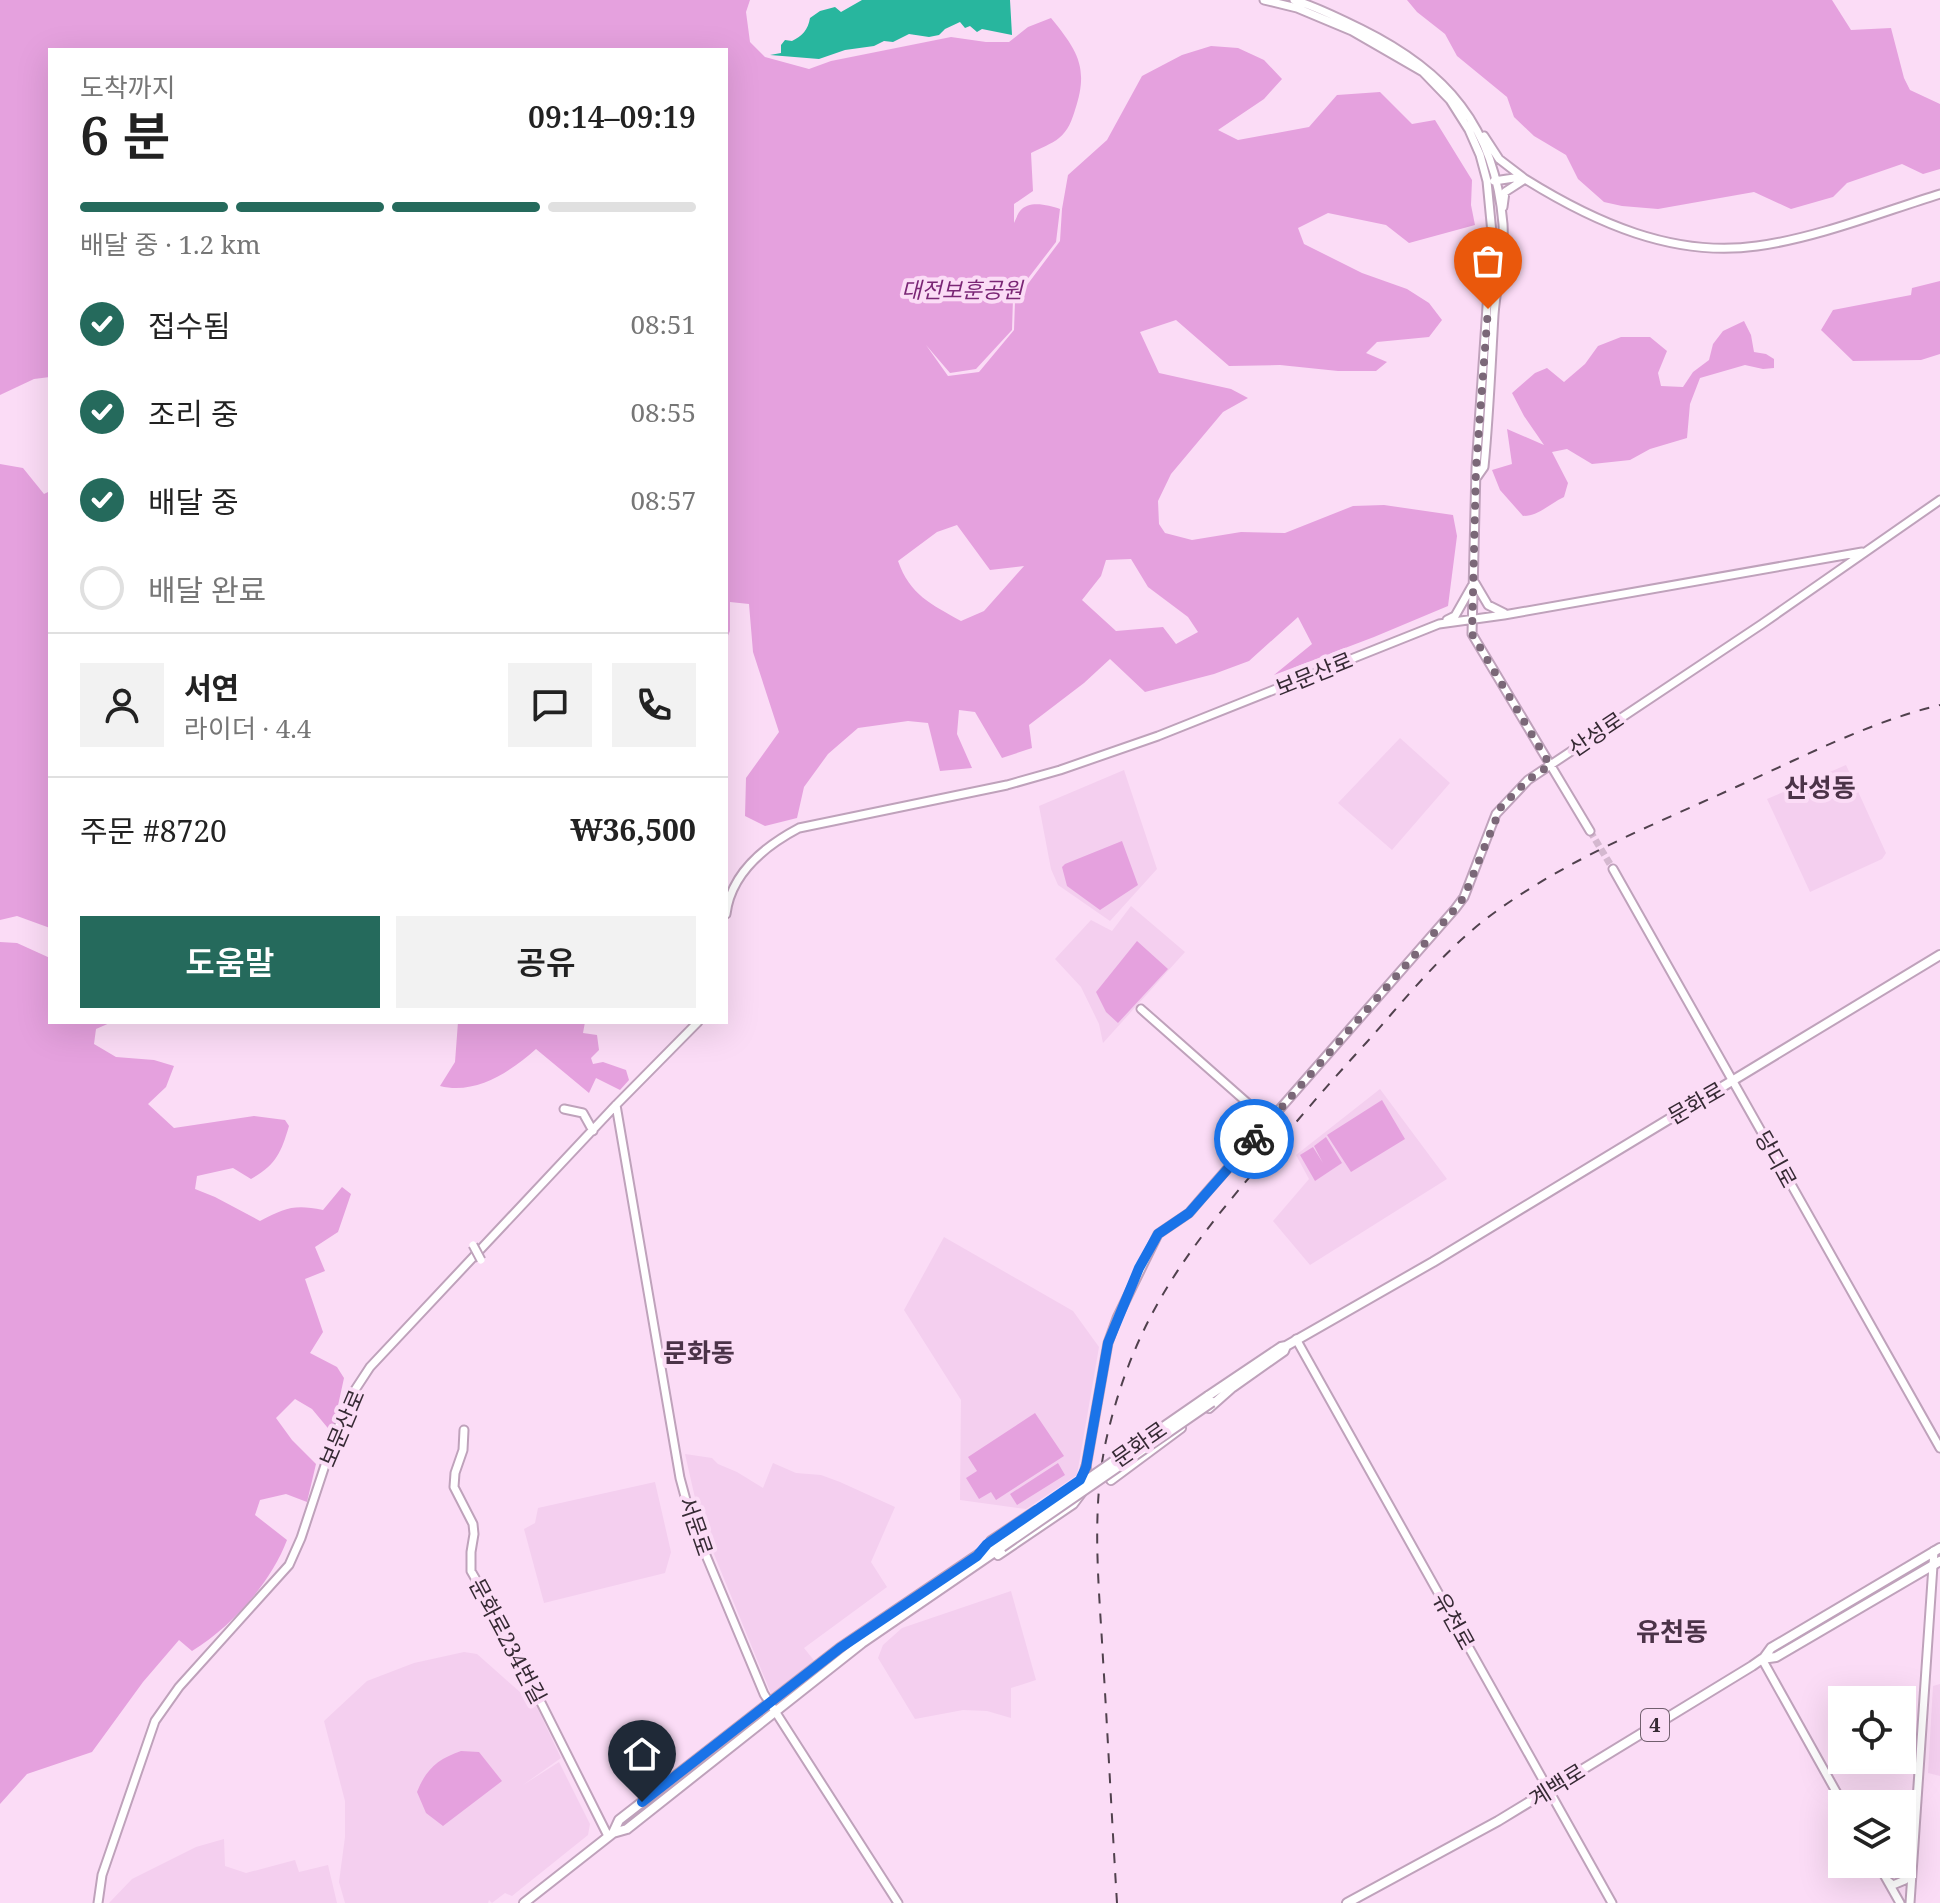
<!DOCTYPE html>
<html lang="ko">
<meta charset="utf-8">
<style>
body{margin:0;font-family:"Noto Serif","Noto Sans KR",serif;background:#f2f2f2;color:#222;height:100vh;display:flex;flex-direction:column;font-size:30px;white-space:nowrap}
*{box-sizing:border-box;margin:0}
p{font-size:26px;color:#767676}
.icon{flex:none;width:44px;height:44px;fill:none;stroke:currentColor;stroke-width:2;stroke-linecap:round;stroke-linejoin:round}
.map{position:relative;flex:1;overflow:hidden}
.side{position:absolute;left:48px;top:48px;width:680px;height:976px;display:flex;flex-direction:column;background:#fff;border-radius:0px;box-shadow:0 8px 32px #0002}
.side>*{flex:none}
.fabs{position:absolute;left:1828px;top:1686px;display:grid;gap:16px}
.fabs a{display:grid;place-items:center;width:88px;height:88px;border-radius:0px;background:#fff;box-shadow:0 8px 32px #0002;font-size:40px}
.pin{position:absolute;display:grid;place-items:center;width:68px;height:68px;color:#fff;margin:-82px -34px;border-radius:50% 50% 50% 0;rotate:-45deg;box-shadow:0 0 8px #0007}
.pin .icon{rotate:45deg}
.courier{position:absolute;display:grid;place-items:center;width:80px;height:80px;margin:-40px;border:6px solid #1a73e8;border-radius:50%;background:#fff;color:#222;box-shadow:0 2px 10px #0007}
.head em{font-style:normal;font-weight:600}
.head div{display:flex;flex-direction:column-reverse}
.head{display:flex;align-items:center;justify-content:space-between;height:136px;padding:0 32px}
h1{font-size:52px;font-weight:600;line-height:60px}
.bar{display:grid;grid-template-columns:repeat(4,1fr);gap:12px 8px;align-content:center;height:96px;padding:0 32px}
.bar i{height:10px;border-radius:6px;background:#e0e0e0}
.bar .current{background:#256a5c}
.bar p{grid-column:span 4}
.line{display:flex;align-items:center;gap:20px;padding:0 32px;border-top:2px solid #e0e0e0}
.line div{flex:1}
.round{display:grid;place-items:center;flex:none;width:84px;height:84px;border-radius:0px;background:#f2f2f2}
ol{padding:0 32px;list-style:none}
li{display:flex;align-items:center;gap:24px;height:88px}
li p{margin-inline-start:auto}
li .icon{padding:8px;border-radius:50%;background:#256a5c;color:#fff;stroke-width:4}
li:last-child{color:#767676}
li i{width:44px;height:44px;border:4px solid #e0e0e0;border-radius:50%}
.primary-button{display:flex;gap:16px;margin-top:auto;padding:16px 32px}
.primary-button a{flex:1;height:92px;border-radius:0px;background:#256a5c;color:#fff;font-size:32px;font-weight:600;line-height:92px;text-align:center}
.primary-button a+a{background:#f2f2f2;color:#222}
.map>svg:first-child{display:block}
.built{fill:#f4cfef}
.green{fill:#e5a1de;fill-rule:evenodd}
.water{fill:#28b69e}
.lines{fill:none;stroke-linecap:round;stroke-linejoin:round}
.secondary-tunnel{stroke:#d4b8cf;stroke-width:7;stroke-dasharray:7 3.5;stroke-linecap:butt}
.secondary-casing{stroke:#bfa2bb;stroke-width:11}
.primary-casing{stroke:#bfa2bb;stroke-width:12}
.secondary{stroke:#fff;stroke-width:7}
.primary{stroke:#fff;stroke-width:8}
.rail{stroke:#50414d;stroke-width:2;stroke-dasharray:10 10;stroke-linecap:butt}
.secondary-bridge-casing{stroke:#bfa2bb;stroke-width:11;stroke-linecap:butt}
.primary-bridge-casing{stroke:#bfa2bb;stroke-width:12;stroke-linecap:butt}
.secondary-bridge{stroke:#fff;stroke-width:7}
.primary-bridge{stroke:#fff;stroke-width:8}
.done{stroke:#7b6878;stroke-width:8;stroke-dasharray:0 14.4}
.route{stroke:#1a73e8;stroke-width:10}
.labels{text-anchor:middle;stroke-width:8;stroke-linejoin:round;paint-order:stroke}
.shield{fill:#fbdcf6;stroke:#715f6e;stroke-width:2}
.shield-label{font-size:20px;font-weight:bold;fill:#362a34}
.park-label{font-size:22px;font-style:italic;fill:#7a2675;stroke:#fbdcf6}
.street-label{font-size:22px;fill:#362a34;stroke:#fbdcf6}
.quarter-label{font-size:26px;font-weight:bold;fill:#4b3348;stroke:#fbdcf6}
</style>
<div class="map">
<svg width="1940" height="1903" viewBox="0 0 1940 1903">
<rect width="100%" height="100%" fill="#fbdcf6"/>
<path class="built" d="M 1400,738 L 1450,783 L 1392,850 L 1338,803 Z
M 1846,765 L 1886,853 L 1882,859 L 1810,892 L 1767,799 Z
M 1124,770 L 1157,869 L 1110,921 L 1058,885 L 1051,869 L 1039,806 Z
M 1131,906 L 1185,952 L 1103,1043 L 1099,1024 L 1081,987 L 1055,959 L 1091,920 L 1112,931 Z
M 1380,1089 L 1447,1179 L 1310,1265 L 1273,1221 L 1309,1179 L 1296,1155 Z
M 944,1237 L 1073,1311 L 1099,1347 L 1077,1475 L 1026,1509 L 960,1500 L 961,1400 L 904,1310 Z
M 685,1454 L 712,1458 L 718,1464 L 737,1472 L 763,1488 L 773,1463 L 796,1473 L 821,1475 L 840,1482 L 895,1507 L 871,1562 L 887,1587 L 804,1648 L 816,1663 L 772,1696 L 700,1520 Z
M 655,1482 L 671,1552 L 665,1573 L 544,1603 L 524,1529 L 535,1523 L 538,1508 Z
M 1011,1591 L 1036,1680 L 1011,1688 L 1011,1718 L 987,1711 L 963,1710 L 915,1719 L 878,1658 L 883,1645 L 902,1628 Z
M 464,1652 L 477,1654 L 537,1707 L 561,1758 L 523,1785 L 559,1762 L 590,1824 L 588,1835 L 512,1896 L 505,1893 L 492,1903 L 489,1900 L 488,1903 L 345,1903 L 339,1882 L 345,1837 L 345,1801 L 324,1721 L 367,1681 L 414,1663 Z
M 1940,1684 L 1940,1776 L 1928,1773 L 1933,1686 Z
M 224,1839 L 225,1866 L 246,1873 L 295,1860 L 299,1872 L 328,1865 L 337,1903 L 109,1903 L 132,1879 L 196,1847 Z"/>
<path class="green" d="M 0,0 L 750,0 L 746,12 L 750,42 L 765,57 L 809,69 L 831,61 L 951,37 L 986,42 L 1009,42 L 1028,27 L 1051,18 C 1078,51 1089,68 1075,110 C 1072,120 1068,131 1059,138 C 1052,144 1040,148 1031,153 L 1033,191 L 1014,204 L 1014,223 C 1016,219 1017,215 1020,211 C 1029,200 1048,205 1060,209 L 1056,242 L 1013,298 L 1012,330 L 976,369 L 950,373 L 926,345 L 948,376 L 979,372 L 1014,330 L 1015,301 L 1060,241 L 1062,209 L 1068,175 L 1107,140 L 1142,76 L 1182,55 L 1211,46 L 1238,48 L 1264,60 L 1282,79 L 1264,99 L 1218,130 L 1238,140 L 1309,127 L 1337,95 L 1380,92 L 1412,124 L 1435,120 L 1472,180 L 1471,205 L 1475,225 L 1409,243 L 1386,225 L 1328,213 L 1298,228 L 1304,244 L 1362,273 L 1407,289 L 1429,303 L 1442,320 L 1429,337 L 1377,342 L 1366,353 L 1387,362 L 1376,371 L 1338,371 L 1280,365 L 1229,366 L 1176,320 L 1140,332 L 1159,373 L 1231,389 L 1248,398 L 1223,412 L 1171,474 L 1158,501 L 1159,524 L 1165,533 L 1192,540 L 1241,532 L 1285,533 L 1353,506 L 1384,505 L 1453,515 L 1457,536 L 1448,606 L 1374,637 L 1274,675 L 1312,644 L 1298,617 L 1249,661 L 1214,674 L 1145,692 L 1110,659 L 1084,683 L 1029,725 L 1032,748 L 1002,758 L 975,712 L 959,710 L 957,734 L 972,768 L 940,771 L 928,723 L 908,721 L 858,728 L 828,754 L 804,787 L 797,818 L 765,826 L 745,816 L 746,778 L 779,732 L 753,652 L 749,604 L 730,602 L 730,631 L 726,640 L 726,50 L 50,50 L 50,377 L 34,379 L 0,395 ZM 957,525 L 990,570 L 1024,566 L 984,611 L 961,621 C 931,604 910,595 898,561 L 937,532 ZM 1131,559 L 1148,587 L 1188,617 L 1198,632 L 1176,644 L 1163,627 L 1116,631 L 1082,600 L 1101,576 L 1106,560 Z
M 1407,0 L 1832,0 L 1851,30 L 1891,28 L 1904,78 L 1910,90 L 1940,104 L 1940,169 L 1923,174 L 1902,164 L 1847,183 L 1833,197 L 1791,209 L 1754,192 L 1658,209 L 1622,206 L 1604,202 L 1578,179 L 1566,155 L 1534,136 L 1514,117 L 1507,97 L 1457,56 L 1445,34 L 1417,12 Z
M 1940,281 L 1940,354 L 1921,360 L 1853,361 L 1821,330 L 1833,310 L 1911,295 L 1912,288 Z
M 1744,321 L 1751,335 L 1754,352 L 1766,354 L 1774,359 L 1774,368 L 1763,369 L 1745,365 L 1700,378 L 1690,404 L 1687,438 L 1650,449 L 1630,460 L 1602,463 L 1592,464 L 1567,449 L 1552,452 L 1568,483 L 1564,497 C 1549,504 1539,516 1523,516 L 1500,490 L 1492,470 L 1512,464 L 1507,429 L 1544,445 L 1524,416 L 1512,393 L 1535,373 L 1547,368 L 1564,382 L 1585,364 L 1598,346 L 1621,337 L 1650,337 L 1667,351 L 1658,373 L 1661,386 L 1683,387 L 1693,372 L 1709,360 L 1713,344 L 1723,331 Z
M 0,464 L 23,468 L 44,494 L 50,491 L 50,928 L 17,916 L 0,920 Z
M 1122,841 L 1138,885 L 1100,910 L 1067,886 L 1062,867 L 1065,864 Z
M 1137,941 L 1168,969 L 1118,1023 L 1106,1012 L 1096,992 Z
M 0,942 L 17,943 L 50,958 L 50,1022 L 112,1022 L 96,1029 L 94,1044 L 116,1057 L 154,1060 L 174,1066 L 166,1087 L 148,1104 L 174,1128 L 254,1116 L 285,1120 L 289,1126 C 281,1153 276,1165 251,1179 L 233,1168 L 197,1176 L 195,1189 L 215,1197 L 260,1221 C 285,1208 294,1204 323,1210 L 342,1187 L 351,1194 L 338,1232 L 315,1247 L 325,1271 L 305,1279 L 323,1332 L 310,1353 L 337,1367 L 344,1378 L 332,1433 L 312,1409 L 295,1399 L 276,1418 L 292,1440 L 316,1464 L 307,1502 L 286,1494 L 260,1500 L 255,1515 L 287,1540 C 271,1583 231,1627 192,1651 L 179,1640 L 143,1682 L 92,1752 L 27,1774 L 0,1804 Z
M 458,1022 L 585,1022 L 583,1033 L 597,1035 L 599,1050 L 591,1058 L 593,1064 L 603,1062 L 626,1070 L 629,1080 L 620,1090 L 596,1078 L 589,1093 L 536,1049 C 510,1072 476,1095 440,1086 L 455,1062 Z
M 1382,1100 L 1405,1139 L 1351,1172 L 1327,1135 Z
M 1326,1137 L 1342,1163 L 1315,1181 L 1300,1155 L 1313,1147 L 1323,1163 L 1314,1146 Z
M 1035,1413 L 1064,1456 L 996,1500 L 991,1492 L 979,1499 L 966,1478 L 977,1471 L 968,1457 Z
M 1058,1463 L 1065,1475 L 1017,1505 L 1010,1494 Z
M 461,1751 L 479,1752 L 502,1781 L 443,1826 L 426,1813 L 417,1792 C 426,1769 438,1759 461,1751 Z"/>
<path class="water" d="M 862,0 L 1010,0 L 1012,35 L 982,29 L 977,32 L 970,26 L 965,28 L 960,22 L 945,29 L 939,35 L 929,37 L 909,34 L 893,42 L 884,41 L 874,46 L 845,50 L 819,59 L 770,55 L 781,53 L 781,45 L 785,40 L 792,41 C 802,36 808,30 810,18 L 820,11 L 835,7 L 841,12 Z"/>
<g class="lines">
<path class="secondary-tunnel" d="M 1590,831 L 1613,869"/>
<g class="secondary-casing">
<path id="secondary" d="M 1264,0 L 1297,8 L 1352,31 L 1423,72 L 1450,100 L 1469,130 L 1480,155 L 1487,181 L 1492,233 L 1476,468 L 1472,634 L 1590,831
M 1294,0 C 1317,7 1339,18 1361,29 C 1446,71 1495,126 1503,224 C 1505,254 1496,285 1494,315 C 1491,366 1489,417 1484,467 L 1477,477
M 1484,136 L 1499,159 L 1525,179 L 1505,192 L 1503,207
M 1494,181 L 1514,178 L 1525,179 C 1594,222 1673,258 1757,246 C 1817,238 1882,212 1940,194
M 1475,583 L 1488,605 L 1504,613
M 1447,620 L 1455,616 L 1472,586
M 1613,869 L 1940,1448
M 726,914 C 731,873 765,846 799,828 L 1007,785 L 1060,770 L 1158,736 L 1439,624 L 1504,615 L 1862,552
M 1141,1009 L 1269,1122
M 616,1105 L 680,1478 L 692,1522 L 764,1694 L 898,1903
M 564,1109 L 583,1113 L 593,1131
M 1296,1339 L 1612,1903
M 464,1430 L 463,1450 L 455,1473 L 454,1487 L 473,1524 L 474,1534 L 471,1552 L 471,1571 L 502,1625 L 608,1836
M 1086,1467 L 1108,1343 L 1117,1318 L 1158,1234 L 1189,1213 L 1201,1199 L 1455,909 L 1464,897 L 1496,814 L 1528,780 L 1762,624 L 1940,500
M 1762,1659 L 1843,1804
M 1878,1864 L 1900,1903
M 1888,1881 L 1893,1885 L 1905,1880 L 1910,1874
M 98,1903 L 102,1875 L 155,1721 L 179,1687 L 289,1565 L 301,1538 L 335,1435 L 351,1396 L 370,1367 L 616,1105 L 698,1022
M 1910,1903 L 1934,1551"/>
</g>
<g class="primary-casing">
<path id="primary" d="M 1233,1387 L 1284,1351 L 1286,1346
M 1208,1396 L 1281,1347 L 1286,1346 L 1433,1262 L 1940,955
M 1209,1408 L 1235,1385
M 1111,1480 L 1181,1428
M 991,1541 L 1036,1511
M 998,1555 L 1073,1504 L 1082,1492 L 1086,1467
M 1763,1659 L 1771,1648 L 1940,1548
M 613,1833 L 627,1829 L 862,1643 L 1002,1547
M 524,1903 L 613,1833 L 619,1820 L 840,1648 L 997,1542
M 1347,1903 L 1498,1821 L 1752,1666 L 1762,1659 L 1776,1657 L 1940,1561"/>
</g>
<use href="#secondary" class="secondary"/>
<use href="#primary" class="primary"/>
<path class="rail" d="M 1117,1903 C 1112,1822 1108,1740 1103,1659 C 1099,1584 1090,1506 1108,1432 C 1137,1312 1192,1244 1270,1153 C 1301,1116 1333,1079 1366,1043 C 1407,997 1447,946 1498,910 C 1570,858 1655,824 1736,787 C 1803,757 1869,722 1940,705"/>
<g class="secondary-bridge-casing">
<path id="secondary-bridge" d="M 473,1245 L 481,1260"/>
</g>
<g class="primary-bridge-casing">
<path id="primary-bridge" d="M 997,1542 L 1208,1396
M 1002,1547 L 1212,1402"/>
</g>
<use href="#secondary-bridge" class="secondary-bridge"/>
<use href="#primary-bridge" class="primary-bridge"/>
</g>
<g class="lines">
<path class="done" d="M 1254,1139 L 1455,909 L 1464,897 L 1501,807 L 1528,780 L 1550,765 L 1472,634 L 1476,468 L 1488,309"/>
<path class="route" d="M 642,1802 L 840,1648 L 977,1556 L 987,1544 L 1080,1480 L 1086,1467 L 1108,1343 L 1139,1268 L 1158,1234 L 1189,1213 L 1254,1139"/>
</g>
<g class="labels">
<rect class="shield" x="1641" y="1709" width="28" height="32" rx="6"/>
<g class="shield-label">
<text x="1655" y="1732">4</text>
</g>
<g class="park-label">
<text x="962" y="298">대전보훈공원</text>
</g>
<g class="street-label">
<text transform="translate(1314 674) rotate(-22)" y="8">보문산로</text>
<text transform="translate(1596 734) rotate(-34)" y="8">산성로</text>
<text transform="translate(1696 1103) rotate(-30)" y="8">문화로</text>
<text transform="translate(1776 1159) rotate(61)" y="8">당디로</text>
<text transform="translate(342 1428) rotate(-67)" y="8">보문산로</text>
<text transform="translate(1139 1444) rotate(-35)" y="8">문화로</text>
<text transform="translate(696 1526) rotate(71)" y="8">서문로</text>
<text transform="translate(1454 1621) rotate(61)" y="8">유천로</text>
<text transform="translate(508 1641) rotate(62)" y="8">문화로234번길</text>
<text transform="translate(1557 1785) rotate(-32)" y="8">계백로</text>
</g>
<g class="quarter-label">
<text x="1820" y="797">산성동</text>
<text x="699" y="1362">문화동</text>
<text x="1672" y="1641">유천동</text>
</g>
</g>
</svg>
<div class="fabs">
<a><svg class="icon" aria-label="locate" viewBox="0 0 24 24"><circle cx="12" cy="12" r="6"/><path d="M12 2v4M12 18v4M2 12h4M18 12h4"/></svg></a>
<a><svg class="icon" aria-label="layers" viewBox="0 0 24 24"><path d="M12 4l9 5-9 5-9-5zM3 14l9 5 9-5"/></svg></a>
</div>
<div class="pin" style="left:1488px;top:309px;background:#ea580c"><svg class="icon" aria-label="bag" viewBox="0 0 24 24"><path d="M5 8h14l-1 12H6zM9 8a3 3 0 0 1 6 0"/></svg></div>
<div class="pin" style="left:642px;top:1802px;background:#1f2937"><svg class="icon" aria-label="home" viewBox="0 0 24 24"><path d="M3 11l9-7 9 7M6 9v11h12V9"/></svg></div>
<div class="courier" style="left:1254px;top:1139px"><svg class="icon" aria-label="bike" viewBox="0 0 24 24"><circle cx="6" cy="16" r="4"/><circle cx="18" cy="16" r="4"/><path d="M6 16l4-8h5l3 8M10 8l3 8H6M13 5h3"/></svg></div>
<section class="side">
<div class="head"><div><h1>6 분</h1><p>도착까지</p></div><em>09:14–09:19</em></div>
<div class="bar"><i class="current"></i><i class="current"></i><i class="current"></i><i></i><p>배달 중 · 1.2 km</p></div>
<ol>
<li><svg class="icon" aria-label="check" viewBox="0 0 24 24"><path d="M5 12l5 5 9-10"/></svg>접수됨<p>08:51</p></li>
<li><svg class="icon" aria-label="check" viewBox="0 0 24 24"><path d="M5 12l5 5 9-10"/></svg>조리 중<p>08:55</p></li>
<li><svg class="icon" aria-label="check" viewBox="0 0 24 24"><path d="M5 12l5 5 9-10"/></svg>배달 중<p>08:57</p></li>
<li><i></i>배달 완료</li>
</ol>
<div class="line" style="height:144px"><a class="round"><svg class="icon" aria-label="person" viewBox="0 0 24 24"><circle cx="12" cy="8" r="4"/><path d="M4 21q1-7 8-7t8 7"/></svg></a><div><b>서연</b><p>라이더 · 4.4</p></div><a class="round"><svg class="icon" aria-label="chat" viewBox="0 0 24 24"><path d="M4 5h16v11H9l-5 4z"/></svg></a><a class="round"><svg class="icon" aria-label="phone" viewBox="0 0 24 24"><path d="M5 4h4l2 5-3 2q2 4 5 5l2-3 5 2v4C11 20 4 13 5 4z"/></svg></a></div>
<div class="line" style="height:104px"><div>주문 #8720</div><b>₩36,500</b></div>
<div class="primary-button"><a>도움말</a><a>공유</a></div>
</section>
</div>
